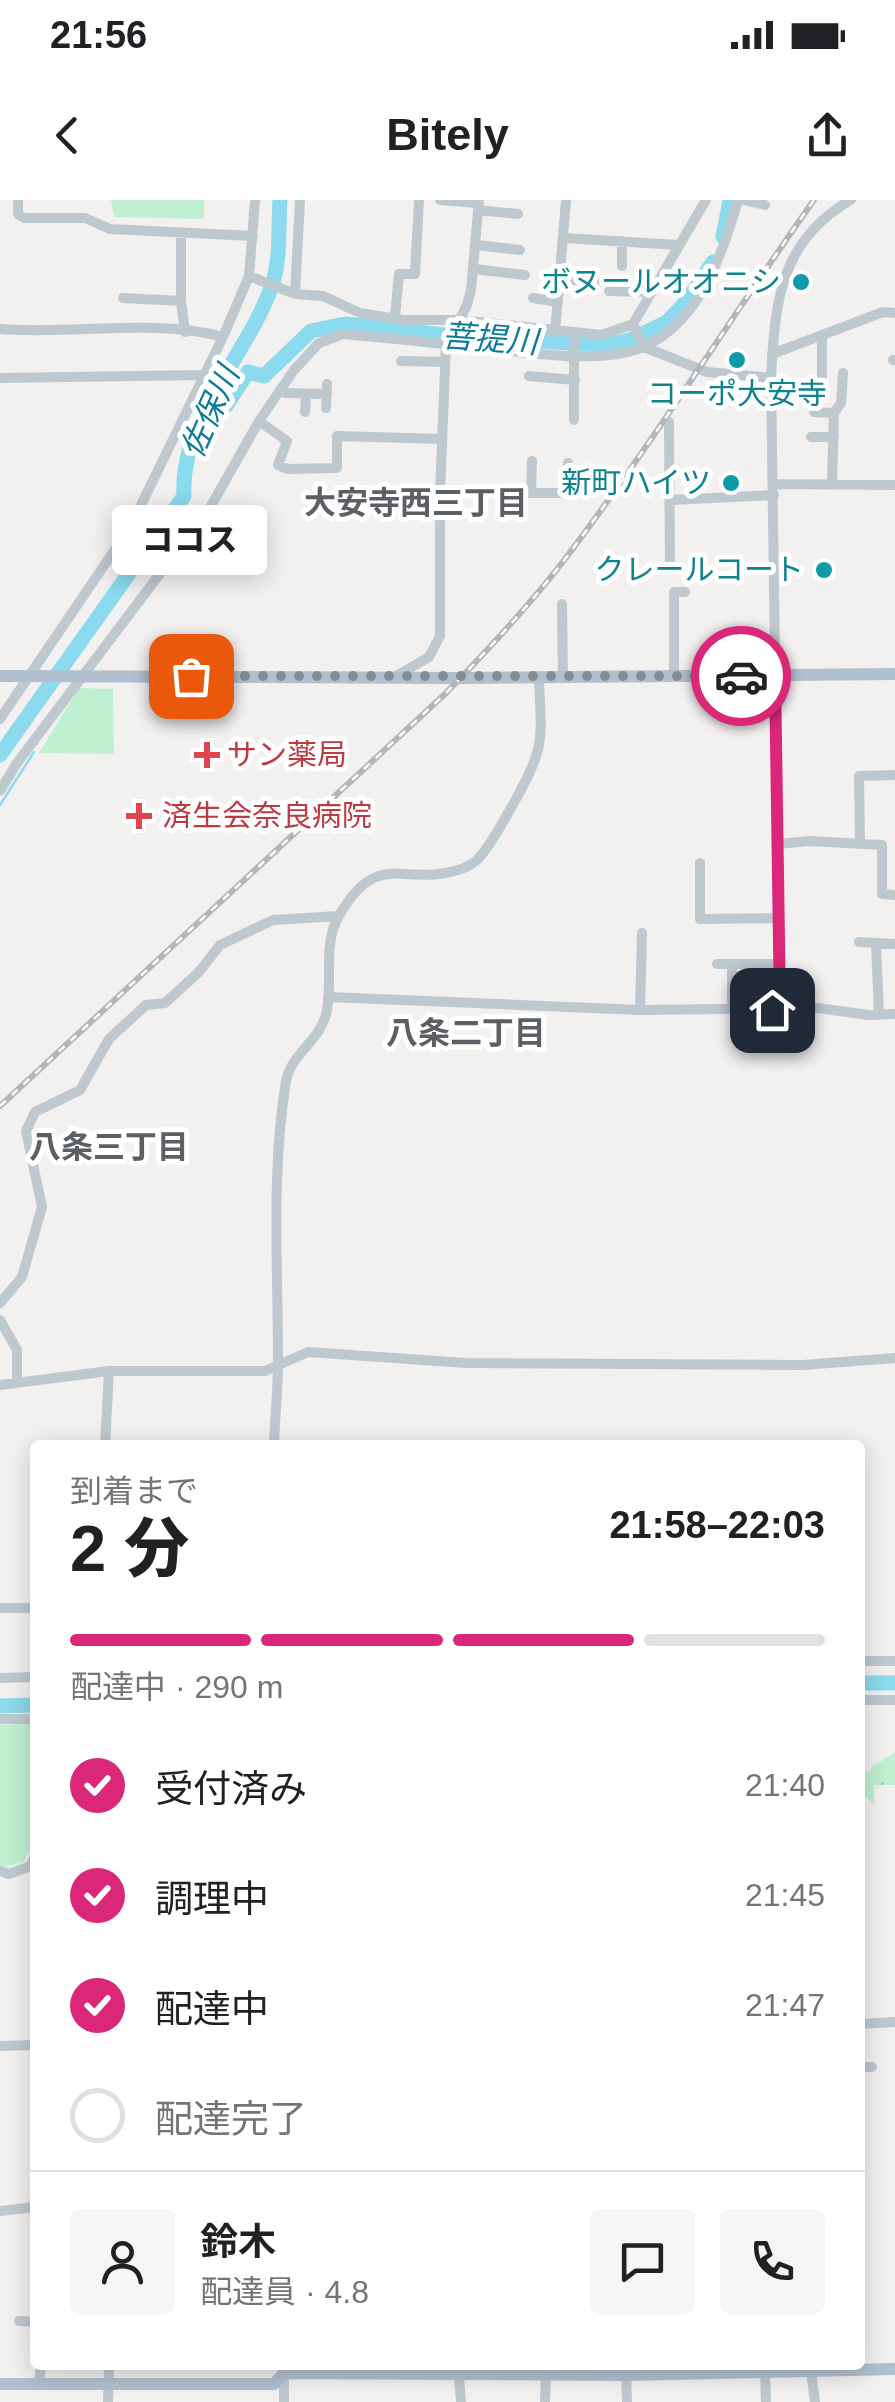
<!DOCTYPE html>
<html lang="ja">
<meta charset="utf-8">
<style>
body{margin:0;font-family:Arial,"Noto Sans JP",sans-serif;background:#f6f6f6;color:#202124;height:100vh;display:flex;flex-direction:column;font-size:38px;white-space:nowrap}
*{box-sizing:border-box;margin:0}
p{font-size:32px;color:#757577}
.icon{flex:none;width:55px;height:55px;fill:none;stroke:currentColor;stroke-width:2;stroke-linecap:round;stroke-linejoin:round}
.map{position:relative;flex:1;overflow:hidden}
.panel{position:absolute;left:30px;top:1240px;width:835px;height:930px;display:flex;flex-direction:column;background:#fff;border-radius:10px;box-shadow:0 5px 25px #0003}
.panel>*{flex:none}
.pin{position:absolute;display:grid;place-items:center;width:85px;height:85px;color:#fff;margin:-42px;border-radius:20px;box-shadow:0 5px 15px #0006}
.courier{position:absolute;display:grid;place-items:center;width:100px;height:100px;margin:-50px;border:8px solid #db2777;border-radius:50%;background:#fff;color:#222;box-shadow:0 2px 12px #0007}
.bubble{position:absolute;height:70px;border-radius:10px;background:#fff;box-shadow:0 5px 25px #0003;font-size:32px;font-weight:800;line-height:70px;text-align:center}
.overview em{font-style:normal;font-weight:800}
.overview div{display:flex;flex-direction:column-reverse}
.overview{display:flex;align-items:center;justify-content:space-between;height:170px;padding:0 40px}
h1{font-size:65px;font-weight:800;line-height:75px}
.bar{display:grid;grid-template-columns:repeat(4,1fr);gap:15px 10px;align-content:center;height:120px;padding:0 40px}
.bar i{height:12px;border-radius:8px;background:#e0e0e0}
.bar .current{background:#db2777}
.bar p{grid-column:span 4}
.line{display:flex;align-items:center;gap:25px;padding:0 40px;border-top:2px solid #e0e0e0}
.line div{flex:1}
.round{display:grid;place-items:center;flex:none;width:105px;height:105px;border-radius:10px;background:#f6f6f6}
ol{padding:0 40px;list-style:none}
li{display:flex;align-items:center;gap:30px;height:110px}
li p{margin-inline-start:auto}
li .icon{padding:10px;border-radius:50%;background:#db2777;color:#fff;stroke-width:4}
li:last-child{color:#757577}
li i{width:55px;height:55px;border:5px solid #e0e0e0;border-radius:50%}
.status{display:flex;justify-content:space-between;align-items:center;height:70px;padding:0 50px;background:#fff;direction:ltr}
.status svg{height:28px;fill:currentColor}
header{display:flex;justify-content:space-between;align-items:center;height:130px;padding:0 40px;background:#fff;font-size:45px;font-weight:800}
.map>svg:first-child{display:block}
.grass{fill:url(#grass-tufts)}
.green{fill:#bff0d1}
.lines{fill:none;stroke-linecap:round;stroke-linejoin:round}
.stream{stroke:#8bdaed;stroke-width:2.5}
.river{stroke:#8bdaed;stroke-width:15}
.minor{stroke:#bec8cf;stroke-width:10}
.major{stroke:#b0c0cf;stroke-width:12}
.rail-casing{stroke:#b2b5ba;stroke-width:6}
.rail{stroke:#fff;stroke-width:2.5;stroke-dasharray:8;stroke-linecap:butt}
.done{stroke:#848b91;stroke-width:10;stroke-dasharray:0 18}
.route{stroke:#db2777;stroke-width:12}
.culture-dot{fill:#0f9aa8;stroke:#fff;stroke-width:4}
.health-dot{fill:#e0444e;stroke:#fff;stroke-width:4}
.labels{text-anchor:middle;stroke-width:10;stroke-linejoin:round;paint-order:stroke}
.culture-label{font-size:30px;fill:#0d838f;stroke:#fff;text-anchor:end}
.health-label{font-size:30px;fill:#be3a42;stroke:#fff;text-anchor:start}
.water-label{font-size:32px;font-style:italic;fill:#0c7b96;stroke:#fff}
.neighbourhood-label{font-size:32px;font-weight:bold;fill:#5c6065;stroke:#fff}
</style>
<div class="status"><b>21:56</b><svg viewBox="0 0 49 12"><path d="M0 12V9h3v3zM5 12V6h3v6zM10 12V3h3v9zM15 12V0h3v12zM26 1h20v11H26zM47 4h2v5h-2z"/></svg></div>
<header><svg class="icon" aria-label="back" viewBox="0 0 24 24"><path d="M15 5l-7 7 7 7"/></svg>Bitely<svg class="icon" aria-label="share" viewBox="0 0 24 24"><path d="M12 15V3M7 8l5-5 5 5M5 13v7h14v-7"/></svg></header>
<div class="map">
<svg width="895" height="2202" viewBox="0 0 895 2202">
<defs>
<pattern id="grass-tufts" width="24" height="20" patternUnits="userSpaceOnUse" patternTransform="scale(2.5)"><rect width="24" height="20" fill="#bff0d1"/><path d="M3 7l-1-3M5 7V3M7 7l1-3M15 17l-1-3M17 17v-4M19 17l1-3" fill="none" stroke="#9dc5ad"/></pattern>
</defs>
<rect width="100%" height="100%" fill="#f3f0f0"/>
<path class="grass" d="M 895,1552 L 895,1585 L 874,1585 L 874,1605 L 860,1591 L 860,1572 L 871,1571 L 872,1567 Z"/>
<path class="green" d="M 111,0 L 204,0 L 204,19 L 114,17 Z
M 79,488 L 113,489 L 114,554 L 39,553 Z
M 32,1524 L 35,1528 L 31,1648 L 23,1662 L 3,1667 L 0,1666 L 0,1525 Z"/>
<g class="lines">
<path class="stream" d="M 0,605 L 34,552"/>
<path class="river" d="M 723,37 L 730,0
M 205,211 L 226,206 L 248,172 L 264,176 L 311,131 L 345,124 L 463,137 L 609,145 L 633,139 L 667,122 L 687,101 L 713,62
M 0,555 L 184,296 C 180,216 248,156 272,85 C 281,60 278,26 280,0
M 860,1483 L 895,1483
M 0,1506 L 35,1505"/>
<path class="minor" d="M 18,0 L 18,14 L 24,18 L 85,18 L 110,29 L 253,36
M 440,0 L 479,3
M 744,0 L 765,5
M 478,10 L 518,14
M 181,33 L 181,101 L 185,132
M 564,38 L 679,45
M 476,45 L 520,50
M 622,66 L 622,41
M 474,69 L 525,75
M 249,76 L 295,94 L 323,96 L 360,113 L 403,120 L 459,120 L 602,135 L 633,124 L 706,0
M 561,78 L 597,83
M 609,91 L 649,92
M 295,94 L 300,0
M 123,98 L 181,101
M 533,98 L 558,102
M 395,117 L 399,74 L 415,74 L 419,0
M 633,124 L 644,147 L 707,172 L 771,178
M 0,129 C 70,135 156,118 223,137
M 555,132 L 566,0
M 822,135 L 822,185
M 772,154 L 883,112 L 895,113
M 893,160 L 895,160
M 401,161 L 445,162
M 529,176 L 575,180
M 0,178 L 204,175
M 281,189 L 285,193 L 327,194
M 326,208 L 327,184
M 305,212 L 306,194
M 814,212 L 834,213
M 574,220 L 574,133
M 259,221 L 287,241 L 278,265 L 288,269 L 337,268 L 337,236 L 442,239
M 669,222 L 670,369
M 811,237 L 834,237
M 832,283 L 834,213 L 841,203 L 843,173
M 775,284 L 895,285
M 440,293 L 567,293 L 568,263
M 531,293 L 532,261
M 671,300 L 774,295
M 562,404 L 563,477
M 396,476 L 429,457 L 440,436 L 440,293 L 446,145 L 467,105 L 471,90 L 479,0
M 674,476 L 674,392 L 685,392
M 0,519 L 120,342 L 142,303 L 223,137 L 249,76 L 255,0
M 0,591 L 17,563 L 211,306 L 259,221 L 294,170 L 319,143 L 343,134 C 402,139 460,146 519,152 C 552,155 585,159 618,154 C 692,143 721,61 738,0
M 778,644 L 809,641 L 882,645 L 882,694 L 895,695
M 860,644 L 859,576 L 895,575
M 700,663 L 700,719 L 779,718
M 859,742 L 895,744
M 876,743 L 879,815
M 717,764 L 779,764
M 328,797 L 640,810 L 818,808 L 868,815 L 895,814
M 732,801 L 732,764
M 780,808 L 771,178 C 775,103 779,41 851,0
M 640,810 L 642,733
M 0,1103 L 22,1077 L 42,1007 L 26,931 L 35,912 L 80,890 L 109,839 L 146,805 L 165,803 L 199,772 L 220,745 L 273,720 L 338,716
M 0,1120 L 17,1150 L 17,1180
M 0,1185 L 109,1171 L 265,1171 L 308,1152 L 466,1163 L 803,1165 L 895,1158
M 105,1245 L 109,1171
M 274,1245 C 275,1217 278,1189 278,1162 C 278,1068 271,973 286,881 C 291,853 322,840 327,810 C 333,778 322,743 340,714 C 379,648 404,687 458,670 C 465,668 473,664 478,659 C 492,644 532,574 537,553 C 544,531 539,501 539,477
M 0,1408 L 35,1408
M 860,1461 L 895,1461
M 0,1478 L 35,1477
M 860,1500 L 895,1500
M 0,1519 L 35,1519
M 0,1671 L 9,1674 L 31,1666 L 35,1656
M 860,1824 L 895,1822
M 0,1846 L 35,1845
M 860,1867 L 872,1867
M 0,2011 L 35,2007
M 19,2121 L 35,2122
M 284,2165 L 284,2202
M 458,2165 L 461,2202
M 626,2165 L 627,2202
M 765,2171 L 766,2202
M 811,2171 L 815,2202
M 39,2182 L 41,2165
M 108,2202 L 109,2165
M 545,2202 L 546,2175"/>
<path class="major" d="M 0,476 L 460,478 L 895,474
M 0,2184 L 274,2184 L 284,2173 L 626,2175 L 895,2169"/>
<g class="rail-casing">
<path id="rail" d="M 0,906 L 445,494 C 486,452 526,409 562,363 C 651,246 729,120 814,0"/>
</g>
<use href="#rail" class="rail"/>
</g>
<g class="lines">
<path class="done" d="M 191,476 L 741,476"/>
<path class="route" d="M 741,476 L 775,475 L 780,808 L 772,810"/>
</g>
<g class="culture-dot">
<circle cx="801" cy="82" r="10"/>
<circle cx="737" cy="160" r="10"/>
<circle cx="731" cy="283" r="10"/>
<circle cx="824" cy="370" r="10"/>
</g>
<g class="health-dot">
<path d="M202 540h10v10h10v10h-10v10h-10v-10h-10v-10h10z"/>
<path d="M134 601h10v10h10v10h-10v10h-10v-10h-10v-10h10z"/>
</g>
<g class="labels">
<g class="culture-label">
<text x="781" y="92">ボヌールオオニシ</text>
<text x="737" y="204" text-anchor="middle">コーポ大安寺</text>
<text x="711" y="293">新町ハイツ</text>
<text x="804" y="380">クレールコート</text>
</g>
<g class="health-label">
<text x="227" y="565">サン薬局</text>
<text x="162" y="626">済生会奈良病院</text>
</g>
<g class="water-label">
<text transform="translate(490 139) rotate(4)" y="11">菩提川</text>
<text transform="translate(210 212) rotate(-66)" y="11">佐保川</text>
</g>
<g class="neighbourhood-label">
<text x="416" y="314">大安寺西三丁目</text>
<text x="466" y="844">八条二丁目</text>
<text x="109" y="958">八条三丁目</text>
</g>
</g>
</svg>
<div class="pin" style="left:191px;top:476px;background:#ea580c"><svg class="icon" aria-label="bag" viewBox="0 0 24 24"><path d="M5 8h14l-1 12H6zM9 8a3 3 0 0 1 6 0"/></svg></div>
<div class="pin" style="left:772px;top:810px;background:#1f2937"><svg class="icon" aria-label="home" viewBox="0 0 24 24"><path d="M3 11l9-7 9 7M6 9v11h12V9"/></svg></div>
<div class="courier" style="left:741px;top:476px"><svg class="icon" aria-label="car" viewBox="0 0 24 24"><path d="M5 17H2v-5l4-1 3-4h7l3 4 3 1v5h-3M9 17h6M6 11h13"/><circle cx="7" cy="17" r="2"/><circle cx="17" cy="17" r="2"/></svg></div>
<div class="bubble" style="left:112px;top:305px;width:155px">ココス</div>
<section class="panel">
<div class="overview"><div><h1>2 分</h1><p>到着まで</p></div><em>21:58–22:03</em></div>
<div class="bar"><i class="current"></i><i class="current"></i><i class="current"></i><i></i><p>配達中 · 290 m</p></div>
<ol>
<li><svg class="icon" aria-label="check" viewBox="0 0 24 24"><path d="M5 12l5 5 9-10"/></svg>受付済み<p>21:40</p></li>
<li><svg class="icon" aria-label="check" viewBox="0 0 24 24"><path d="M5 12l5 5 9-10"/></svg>調理中<p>21:45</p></li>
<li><svg class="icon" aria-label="check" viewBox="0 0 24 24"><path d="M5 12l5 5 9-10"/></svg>配達中<p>21:47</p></li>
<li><i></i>配達完了</li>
</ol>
<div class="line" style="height:180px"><a class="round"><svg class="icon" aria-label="person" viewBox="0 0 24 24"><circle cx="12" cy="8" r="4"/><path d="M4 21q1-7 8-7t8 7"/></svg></a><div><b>鈴木</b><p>配達員 · 4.8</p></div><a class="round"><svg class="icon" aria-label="chat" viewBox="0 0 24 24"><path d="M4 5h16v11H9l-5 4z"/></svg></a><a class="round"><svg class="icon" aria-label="phone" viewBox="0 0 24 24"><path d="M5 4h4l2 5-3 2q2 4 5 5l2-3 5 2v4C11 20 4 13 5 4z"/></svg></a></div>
</section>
</div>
